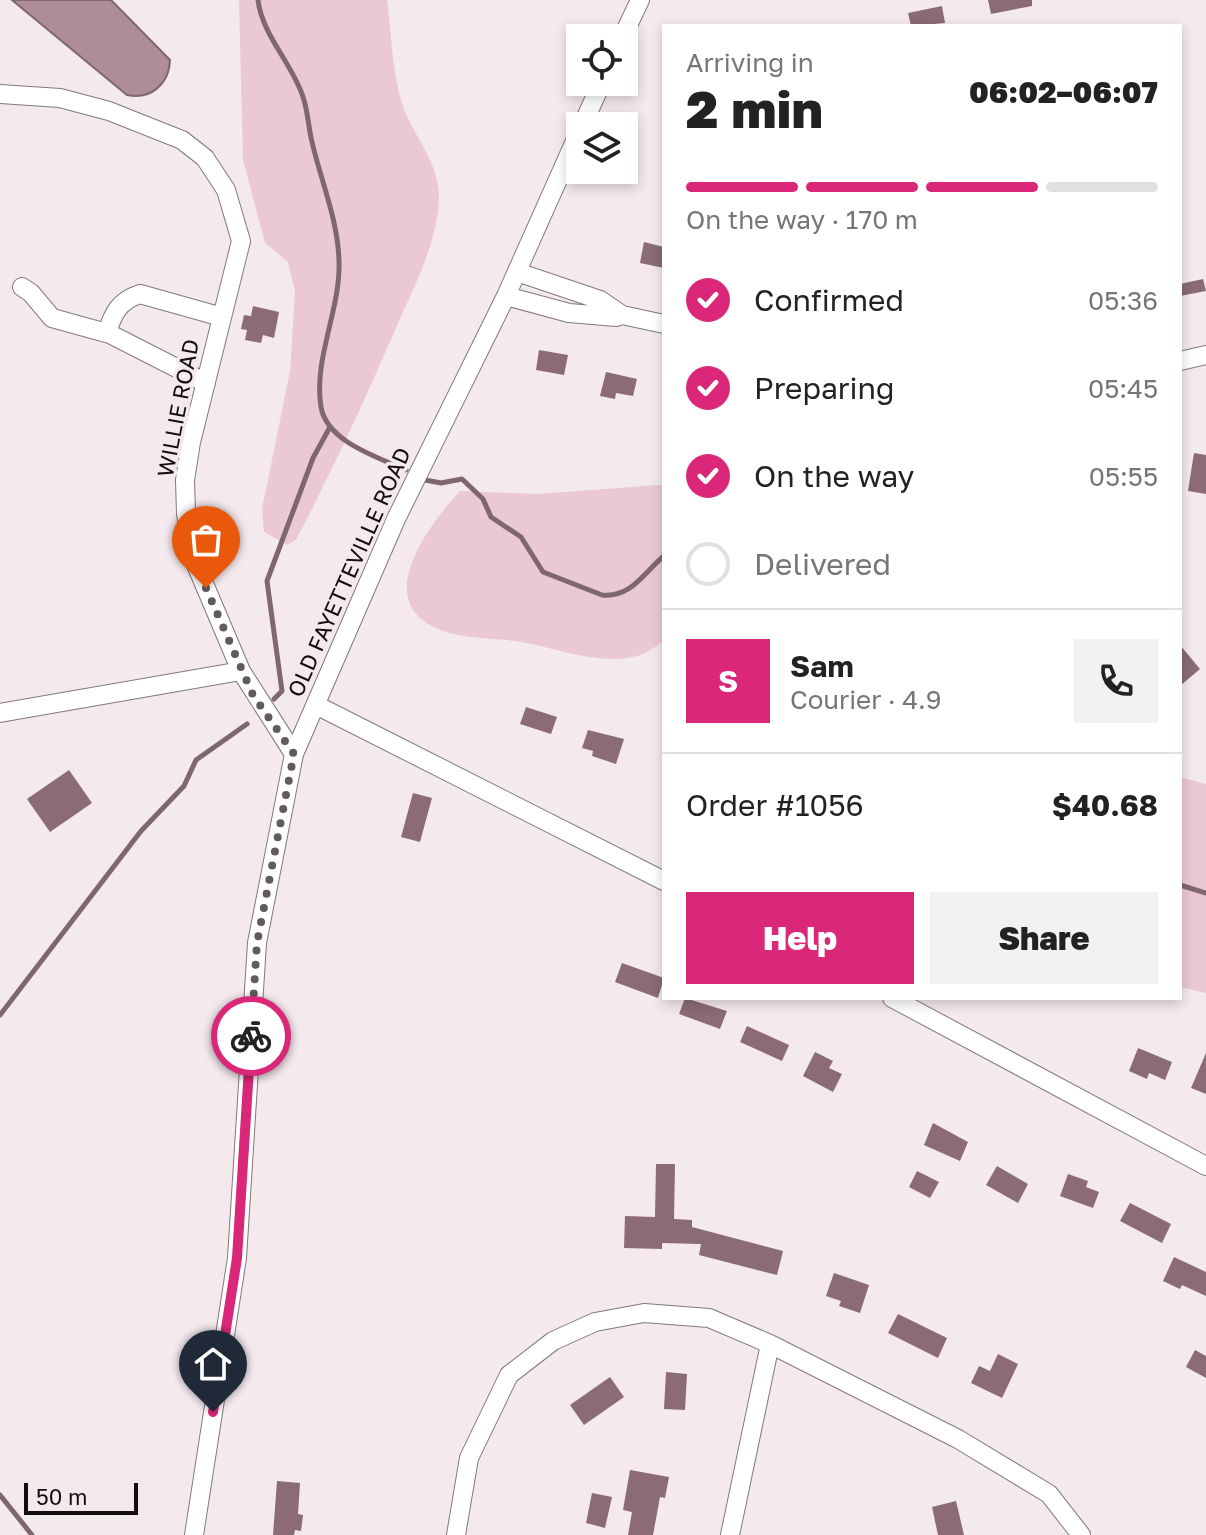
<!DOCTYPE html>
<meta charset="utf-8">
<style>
body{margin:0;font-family:"Golos Text",sans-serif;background:#f2f2f2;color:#222;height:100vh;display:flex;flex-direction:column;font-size:30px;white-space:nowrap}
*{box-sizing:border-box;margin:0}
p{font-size:26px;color:#767676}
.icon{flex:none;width:44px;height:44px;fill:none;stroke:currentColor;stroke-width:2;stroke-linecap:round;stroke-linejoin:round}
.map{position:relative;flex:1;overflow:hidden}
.panel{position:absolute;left:662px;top:24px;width:520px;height:976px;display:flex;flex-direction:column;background:#fff;border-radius:0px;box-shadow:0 4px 12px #0003}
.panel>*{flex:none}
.tools{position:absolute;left:566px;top:24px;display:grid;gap:16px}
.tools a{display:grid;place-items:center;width:72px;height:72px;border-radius:0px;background:#fff;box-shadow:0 4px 12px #0003;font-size:40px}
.scale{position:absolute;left:24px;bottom:20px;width:114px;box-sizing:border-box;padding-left:8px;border:4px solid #120e10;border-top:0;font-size:22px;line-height:28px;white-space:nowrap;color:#120e10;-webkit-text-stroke:6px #f4e9ed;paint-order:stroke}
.pin{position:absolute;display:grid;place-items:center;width:68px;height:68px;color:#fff;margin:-82px -34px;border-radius:50% 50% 50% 0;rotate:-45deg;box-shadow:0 0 8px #0007}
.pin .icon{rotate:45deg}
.courier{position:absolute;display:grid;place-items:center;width:80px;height:80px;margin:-40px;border:6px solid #db2777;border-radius:50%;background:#fff;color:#222;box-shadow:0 2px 10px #0007}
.overview em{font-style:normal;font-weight:800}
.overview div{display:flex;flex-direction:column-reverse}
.overview{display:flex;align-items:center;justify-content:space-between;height:136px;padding:0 24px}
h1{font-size:52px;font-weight:800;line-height:60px}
.bar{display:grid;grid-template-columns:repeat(4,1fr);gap:12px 8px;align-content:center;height:96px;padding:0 24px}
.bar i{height:10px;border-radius:6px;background:#e0e0e0}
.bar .current{background:#db2777}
.bar p{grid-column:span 4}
.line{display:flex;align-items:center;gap:20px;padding:0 24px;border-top:2px solid #e0e0e0}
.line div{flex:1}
.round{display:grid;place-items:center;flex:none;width:84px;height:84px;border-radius:0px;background:#f2f2f2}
ol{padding:0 24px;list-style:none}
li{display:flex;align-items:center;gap:24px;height:88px}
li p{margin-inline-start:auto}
li .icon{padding:8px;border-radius:50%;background:#db2777;color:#fff;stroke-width:4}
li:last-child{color:#767676}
li i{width:44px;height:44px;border:4px solid #e0e0e0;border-radius:50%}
.action{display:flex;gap:16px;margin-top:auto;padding:16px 24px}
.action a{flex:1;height:92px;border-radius:0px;background:#db2777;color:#fff;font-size:32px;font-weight:800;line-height:92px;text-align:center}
.action a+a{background:#f2f2f2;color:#222}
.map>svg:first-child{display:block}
.green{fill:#eac9d5}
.water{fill:#ae8d99;stroke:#7f6770;stroke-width:2}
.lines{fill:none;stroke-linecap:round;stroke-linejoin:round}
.stream{stroke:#7f6770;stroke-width:5}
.building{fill:#8a6b76}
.minor-casing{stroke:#82797c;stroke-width:20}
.minor{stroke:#fff;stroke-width:18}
.done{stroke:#615b5d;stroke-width:8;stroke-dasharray:0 14.4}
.route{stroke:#db2777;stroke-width:10}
.labels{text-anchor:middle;stroke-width:7;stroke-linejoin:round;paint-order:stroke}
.street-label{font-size:22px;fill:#120e10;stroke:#f4e9ed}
</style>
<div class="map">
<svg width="1206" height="1535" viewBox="0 0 1206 1535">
<rect width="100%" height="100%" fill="#f4e9ed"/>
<path class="green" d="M 239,0 L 387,0 C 392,36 392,80 406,114 C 419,143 439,165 439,198 C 437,246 413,288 395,330 C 364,402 332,471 296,540 L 287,545 L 264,532 L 262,509 L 290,371 L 295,292 L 288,262 L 265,243 L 243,160 Z
M 658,485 L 664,486 L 664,641 C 656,646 646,654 637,656 C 598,666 554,647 516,641 C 490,638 468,639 443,631 C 368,604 428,526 460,491 L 538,494 Z
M 1180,777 L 1206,784 L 1206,993 L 1180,987 Z"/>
<path class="water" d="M 12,0 L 111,0 L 170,60 C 169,84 151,100 127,95 Z"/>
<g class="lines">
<path class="stream" d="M 258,0 C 262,34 290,61 302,94 C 308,109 308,126 312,142 C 321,181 338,220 339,261 C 341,309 313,359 321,407 C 327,442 378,457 406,470
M 425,480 L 441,483 L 462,479 L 483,499 L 491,517 L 521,537 L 543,572 L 602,595 C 632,598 644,572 664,556
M 274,699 L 282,691 L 267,581 L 313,458 L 330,427
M 1180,885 L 1206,893
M 0,1015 L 141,831 L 184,786 L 196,760 L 247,724
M 0,1495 L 32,1535"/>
</g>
<path class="building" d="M 988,0 L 1032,0 L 1032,6 L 991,14 Z
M 942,6 L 945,23 L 911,26 L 908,13 Z
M 644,242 L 664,247 L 664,268 L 640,263 Z
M 1203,279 L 1206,291 L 1180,296 L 1180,284 Z
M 253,306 L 279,312 L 274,338 L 263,335 L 261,343 L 245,340 L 247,330 L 241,329 L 244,315 L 251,316 Z
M 539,350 L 568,355 L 564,375 L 536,370 Z
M 606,372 L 637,379 L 633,396 L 616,393 L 615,399 L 600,396 Z
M 1194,453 L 1206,455 L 1206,494 L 1188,491 Z
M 1180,645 L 1200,669 L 1180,686 Z
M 526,707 L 557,717 L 551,734 L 520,724 Z
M 588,730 L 624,739 L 616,764 L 592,756 L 593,751 L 582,748 Z
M 69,770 L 92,803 L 50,832 L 27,799 Z
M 413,793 L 432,798 L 420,842 L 401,837 Z
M 622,963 L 664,978 L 658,998 L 615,982 Z
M 685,998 L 727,1011 L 720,1029 L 679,1014 Z
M 747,1026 L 789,1045 L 782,1061 L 740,1042 Z
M 1138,1048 L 1172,1062 L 1165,1080 L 1149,1073 L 1147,1079 L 1129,1071 Z
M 815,1052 L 833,1061 L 829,1068 L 842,1074 L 833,1092 L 803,1076 Z
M 1206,1053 L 1206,1094 L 1191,1088 Z
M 933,1123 L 968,1142 L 960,1161 L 924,1145 Z
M 656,1164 L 675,1164 L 674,1219 L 692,1220 L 692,1227 L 783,1251 L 777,1275 L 699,1255 L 701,1244 L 662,1243 L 662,1249 L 624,1248 L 625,1216 L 655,1217 Z
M 997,1166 L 1028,1184 L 1018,1203 L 986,1185 Z
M 917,1171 L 939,1182 L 930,1198 L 909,1187 Z
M 1068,1174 L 1088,1181 L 1086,1187 L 1099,1192 L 1093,1208 L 1060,1196 Z
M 1130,1203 L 1171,1224 L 1162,1243 L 1120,1221 Z
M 1174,1257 L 1206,1272 L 1206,1296 L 1182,1285 L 1180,1289 L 1163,1281 Z
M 834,1273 L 869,1285 L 860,1313 L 839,1306 L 841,1301 L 826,1296 Z
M 898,1314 L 947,1338 L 938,1358 L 888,1333 Z
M 1195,1350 L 1206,1356 L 1206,1378 L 1186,1367 Z
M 998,1354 L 1018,1364 L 1002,1398 L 971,1383 L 979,1366 L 990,1371 Z
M 666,1372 L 687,1374 L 685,1410 L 664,1409 Z
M 610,1377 L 624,1397 L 584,1425 L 570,1405 Z
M 630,1470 L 669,1477 L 665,1498 L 660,1497 L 653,1535 L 628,1535 L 632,1512 L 623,1510 Z
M 277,1481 L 300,1483 L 298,1514 L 303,1515 L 301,1531 L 295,1530 L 294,1535 L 273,1535 Z
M 592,1493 L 612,1497 L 605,1528 L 586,1523 Z
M 956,1501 L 964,1535 L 938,1535 L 932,1507 Z"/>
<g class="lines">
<g class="minor-casing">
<path id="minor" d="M 622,38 L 640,0
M 0,94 L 60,98 L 109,111 L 182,140 L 205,158 L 226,190 L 241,241 L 191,442 L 185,480 L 186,514 L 194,560 L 241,671 L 294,754
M 582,126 L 602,82
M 517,272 L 600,300 L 622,315 L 664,324
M 22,287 L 31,293 L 52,318 L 110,334 L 206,383
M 506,296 L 569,313 L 616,317 L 622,315
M 107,333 C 113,313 119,301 140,294 L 222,317
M 1180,361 L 1206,355
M 316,705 L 664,881
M 0,713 L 241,671
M 892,998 L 1206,1166
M 194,1535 L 237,1258 L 257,943 L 294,754 L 396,519 L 506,296 L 580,130
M 456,1535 L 469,1458 L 509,1375 L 553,1341 L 595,1322 L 644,1313 L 709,1318 L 770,1344 L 958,1439 L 1049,1494 L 1081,1535
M 730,1535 L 770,1344"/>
</g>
<use href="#minor" class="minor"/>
</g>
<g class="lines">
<path class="done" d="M 206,588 L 253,695 L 294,754 L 257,943 L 251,1036"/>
<path class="route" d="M 213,1412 L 237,1258 L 251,1036"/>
</g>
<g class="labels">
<g class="street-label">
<text transform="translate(178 408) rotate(-79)" y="8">WILLIE ROAD</text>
<text transform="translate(349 572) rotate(-66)" y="8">OLD FAYETTEVILLE ROAD</text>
</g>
</g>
</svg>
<div class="tools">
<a><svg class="icon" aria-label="locate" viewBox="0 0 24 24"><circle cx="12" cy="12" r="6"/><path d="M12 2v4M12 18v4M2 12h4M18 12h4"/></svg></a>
<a><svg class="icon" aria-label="layers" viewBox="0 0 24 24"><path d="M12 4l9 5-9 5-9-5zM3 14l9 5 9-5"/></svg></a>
</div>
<div class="scale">50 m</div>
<div class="pin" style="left:206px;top:588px;background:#ea580c"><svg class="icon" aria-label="bag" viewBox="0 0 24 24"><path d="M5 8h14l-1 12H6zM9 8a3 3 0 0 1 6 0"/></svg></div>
<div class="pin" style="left:213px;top:1412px;background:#1f2937"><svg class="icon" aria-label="home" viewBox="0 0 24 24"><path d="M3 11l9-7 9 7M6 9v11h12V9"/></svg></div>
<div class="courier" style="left:251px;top:1036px"><svg class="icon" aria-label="bike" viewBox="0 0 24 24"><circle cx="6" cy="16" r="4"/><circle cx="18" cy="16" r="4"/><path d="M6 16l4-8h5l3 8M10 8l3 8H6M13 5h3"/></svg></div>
<section class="panel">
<div class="overview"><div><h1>2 min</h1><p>Arriving in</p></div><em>06:02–06:07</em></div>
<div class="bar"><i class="current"></i><i class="current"></i><i class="current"></i><i></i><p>On the way · 170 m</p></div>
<ol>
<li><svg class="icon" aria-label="check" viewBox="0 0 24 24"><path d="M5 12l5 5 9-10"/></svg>Confirmed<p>05:36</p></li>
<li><svg class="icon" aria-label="check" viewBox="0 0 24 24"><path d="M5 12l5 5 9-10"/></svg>Preparing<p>05:45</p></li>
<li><svg class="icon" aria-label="check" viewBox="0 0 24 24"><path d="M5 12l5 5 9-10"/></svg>On the way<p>05:55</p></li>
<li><i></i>Delivered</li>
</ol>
<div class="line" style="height:144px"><b class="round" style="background:#db2777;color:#fff">S</b><div><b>Sam</b><p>Courier · 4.9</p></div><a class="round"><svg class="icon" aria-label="phone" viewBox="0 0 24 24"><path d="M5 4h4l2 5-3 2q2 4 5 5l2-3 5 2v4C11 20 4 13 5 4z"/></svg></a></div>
<div class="line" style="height:104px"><div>Order #1056</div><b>$40.68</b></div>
<div class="action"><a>Help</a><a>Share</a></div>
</section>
</div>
